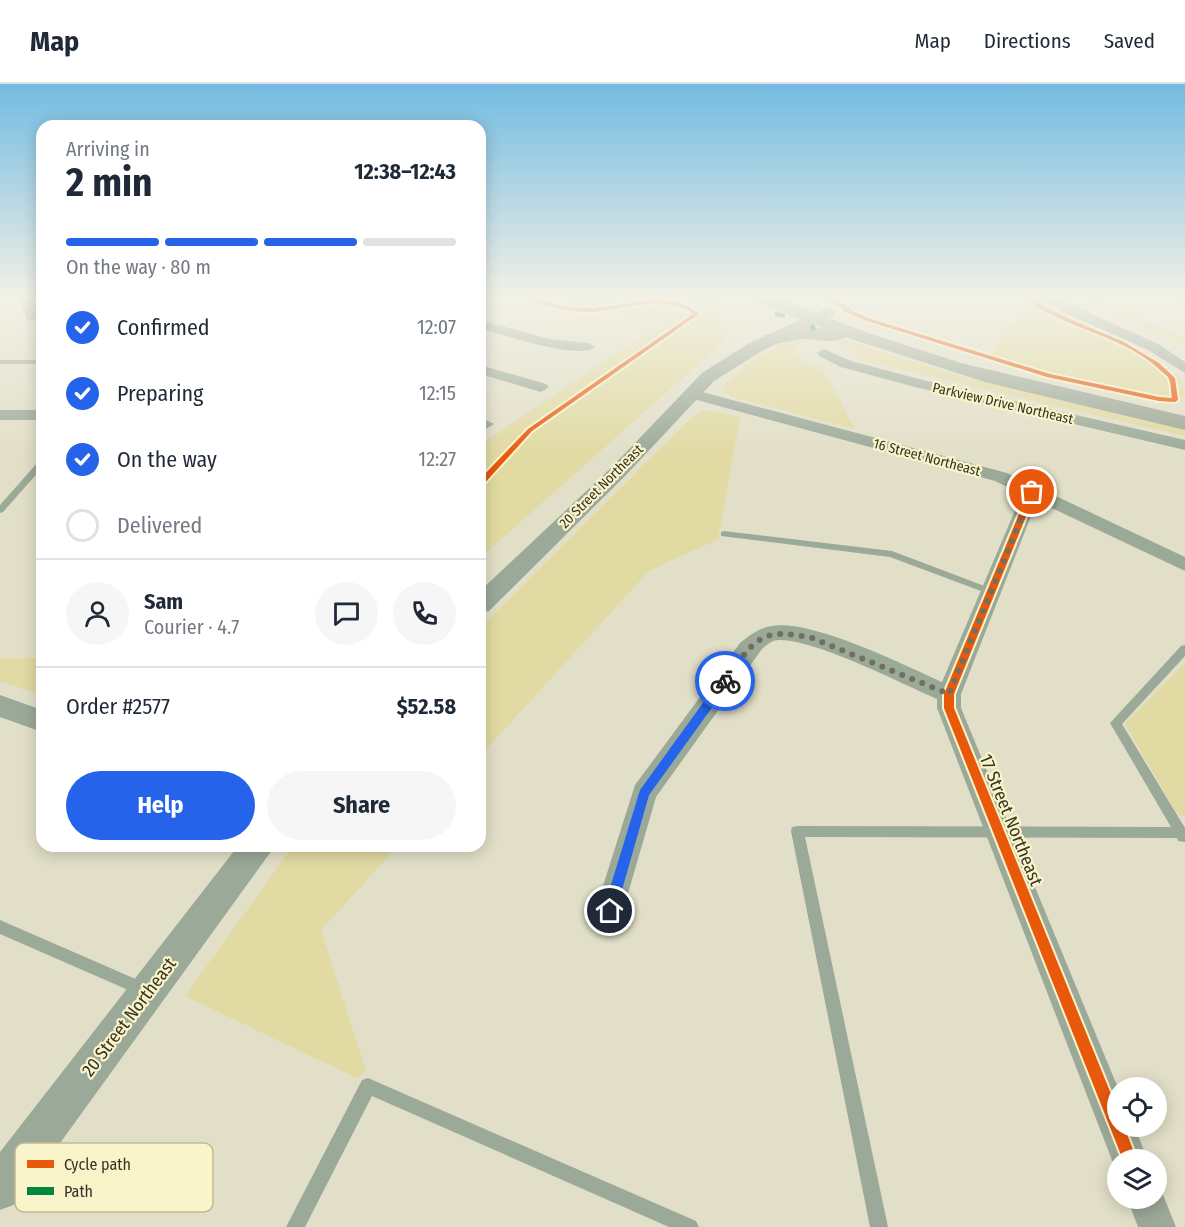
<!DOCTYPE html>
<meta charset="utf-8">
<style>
body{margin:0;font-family:"Fira Sans Condensed",sans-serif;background:#f6f6f7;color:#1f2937;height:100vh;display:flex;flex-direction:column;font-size:22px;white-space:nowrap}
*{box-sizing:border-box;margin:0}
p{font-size:20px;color:#747a83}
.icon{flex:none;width:33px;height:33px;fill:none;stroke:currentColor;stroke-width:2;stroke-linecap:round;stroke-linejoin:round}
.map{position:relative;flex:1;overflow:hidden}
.details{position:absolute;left:36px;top:36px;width:450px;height:732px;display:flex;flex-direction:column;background:#fff;border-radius:18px;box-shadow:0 3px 15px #0003}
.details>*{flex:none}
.tools{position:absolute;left:1107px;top:993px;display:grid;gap:12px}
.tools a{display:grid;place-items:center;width:60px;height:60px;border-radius:50%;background:#fff;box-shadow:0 3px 15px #0003;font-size:30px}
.pin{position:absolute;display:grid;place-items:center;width:51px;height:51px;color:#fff;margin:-26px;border:3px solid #fff;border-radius:50%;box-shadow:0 2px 6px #0007}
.courier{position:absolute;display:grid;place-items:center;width:60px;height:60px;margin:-30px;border:4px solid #2563eb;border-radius:50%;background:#fff;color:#222;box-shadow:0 2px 8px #0007}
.head em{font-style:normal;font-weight:700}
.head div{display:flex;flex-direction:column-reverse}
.head{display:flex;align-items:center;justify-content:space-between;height:102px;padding:0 30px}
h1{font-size:39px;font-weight:700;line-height:45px}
.bar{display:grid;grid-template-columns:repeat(4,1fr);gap:9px 6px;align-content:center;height:72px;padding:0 30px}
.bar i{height:8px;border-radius:4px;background:#e0e1e3}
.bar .active{background:#2563eb}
.bar p{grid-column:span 4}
.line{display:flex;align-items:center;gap:15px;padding:0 30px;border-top:2px solid #e0e1e3}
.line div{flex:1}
.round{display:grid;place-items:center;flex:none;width:63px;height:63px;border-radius:32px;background:#f6f6f7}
ol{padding:0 30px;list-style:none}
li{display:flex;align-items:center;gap:18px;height:66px}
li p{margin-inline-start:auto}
li .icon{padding:6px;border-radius:50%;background:#2563eb;color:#fff;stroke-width:4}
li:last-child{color:#747a83}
li i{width:33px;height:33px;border:3px solid #e0e1e3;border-radius:50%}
.action{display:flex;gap:12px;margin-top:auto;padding:12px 30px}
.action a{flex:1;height:69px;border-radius:36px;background:#2563eb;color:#fff;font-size:24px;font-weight:700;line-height:69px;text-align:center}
.action a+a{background:#f6f6f7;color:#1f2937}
header{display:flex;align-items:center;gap:36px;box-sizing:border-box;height:84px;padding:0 30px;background:#fff;border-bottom:2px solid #e0e1e3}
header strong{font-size:28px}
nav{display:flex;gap:33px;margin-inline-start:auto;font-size:21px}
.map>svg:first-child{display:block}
.green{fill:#e1daa2}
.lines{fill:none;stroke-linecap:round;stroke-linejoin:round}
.service{fill:#9ba999;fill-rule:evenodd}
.minor{fill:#9ba999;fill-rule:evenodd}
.tertiary{fill:#9ba999;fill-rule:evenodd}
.secondary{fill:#9da998;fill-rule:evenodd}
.quiet{stroke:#00873e;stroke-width:4.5;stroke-dasharray:10 4.5;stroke-linecap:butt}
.cycleway-casing{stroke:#faf4cb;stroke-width:4}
.cycleway{fill:#e8590c;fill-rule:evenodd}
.route{fill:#2563eb}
.done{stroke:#72705d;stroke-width:6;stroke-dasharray:0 10.8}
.labels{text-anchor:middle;stroke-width:4.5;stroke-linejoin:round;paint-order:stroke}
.far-street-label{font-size:14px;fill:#363424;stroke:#faf4cb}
.near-street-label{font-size:18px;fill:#363424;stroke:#faf4cb}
.key{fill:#faf4cb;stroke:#bfba99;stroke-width:1.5}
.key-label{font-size:16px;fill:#363424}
</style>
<header>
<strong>Map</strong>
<nav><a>Map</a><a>Directions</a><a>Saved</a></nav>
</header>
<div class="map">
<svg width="1185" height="1143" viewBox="0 0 1185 1143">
<rect width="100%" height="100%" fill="#e2dfc8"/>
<path class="green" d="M 517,213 L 714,213 L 723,258 L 480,474 L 480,361 L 662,239 L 613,225 L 581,230 Z
M 1076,213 L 1093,213 L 1185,254 L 1185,262 Z
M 1046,221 L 1134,262 L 1156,275 L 1183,297 L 1185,314 C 1153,324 1029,281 991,271 C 1004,242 1015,230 1046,221 Z
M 836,253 L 967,294 L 1185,345 L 1185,352 L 869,278 C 860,274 854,267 845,262 C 832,254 806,252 795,264 L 795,268 L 805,278 L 821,282 L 855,345 L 733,313 L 722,306 L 723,302 L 752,277 L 792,254 Z
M 702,327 L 715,327 L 740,334 L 718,455 L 649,487 L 480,672 L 480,544 L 693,332 Z
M 0,574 L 42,574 L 42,611 L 0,597 Z
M 1185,579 L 1185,733 L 1176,728 L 1125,640 Z
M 293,762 L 398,762 L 321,846 L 366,987 L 357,994 L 185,912 Z"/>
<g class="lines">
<path class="service" d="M 0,276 L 42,276 L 42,280 L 0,280 Z
M 39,377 L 42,377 L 42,384 L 3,428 L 0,429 L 0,421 Z
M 724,447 L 892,467 L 995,506 L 997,508 L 992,511 L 989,510 L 890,473 L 721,452 L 721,448 Z
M 1185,561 L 1185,572 L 1122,640 L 1185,744 L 1185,758 L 1178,757 L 1177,754 L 805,753 L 888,1143 L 870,1143 L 791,747 L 792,743 L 797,742 L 1171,743 L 1110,639 L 1181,562 Z
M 0,836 L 147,900 L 149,905 L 147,910 L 142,912 L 0,850 Z
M 368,994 L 696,1137 L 699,1143 L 669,1143 L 372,1012 L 305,1143 L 286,1143 L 362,996 Z"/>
<path class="minor" d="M 20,213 L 32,213 L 39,233 L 37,236 L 27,236 Z
M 1041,213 L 1055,213 L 1158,260 L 1185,278 L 1185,289 L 1148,266 L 1059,226 Z
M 1175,213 L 1185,213 L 1185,218 L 1177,216 Z
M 480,236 L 549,255 L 588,259 L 595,263 C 581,277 500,250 480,244 Z
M 824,265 L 851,277 L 923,296 L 1185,356 L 1185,366 L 915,303 L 841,283 L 819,272 L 817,269 Z
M 480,281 L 546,300 L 549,303 L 541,308 L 480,290 Z
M 691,305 L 1007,389 L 1185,473 L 1185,487 L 1037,417 L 961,610 L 961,624 L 1118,1004 L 1118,1042 L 1134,1042 L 1148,1076 L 1118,1076 L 1117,1089 L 937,624 L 937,615 C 907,602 801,548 773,557 C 769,559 765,562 762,565 L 656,713 L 620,837 L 610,841 L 600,837 L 595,827 L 635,701 L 740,559 C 750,551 759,544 772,542 C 812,535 904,581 942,598 L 1022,410 L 995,397 L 686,313 L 683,310 L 686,307 Z
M 0,326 L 42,326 L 42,336 L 0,336 Z
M 480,333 L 494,340 L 486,345 L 480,343 Z
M 1156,1100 L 1159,1101 L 1176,1143 L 1138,1143 L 1127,1114 L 1156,1114 Z"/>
<path class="tertiary" d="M 828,223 L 834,225 L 836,228 L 834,231 L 760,268 L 714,297 L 625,392 L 489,527 L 480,529 L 480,507 L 611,384 L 702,289 L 748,260 Z
M 0,611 L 42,626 L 42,648 L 0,633 Z
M 238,762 L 275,762 L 16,1120 L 0,1126 L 0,1068 Z"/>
<path class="secondary" d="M 751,213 L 775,213 L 871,250 L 961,279 L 1185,332 L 1185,346 L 985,298 L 845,253 C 834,261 816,254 803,255 C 790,256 778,262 765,259 L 762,255 L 765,251 L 803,243 L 823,244 L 754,217 Z"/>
<path class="quiet" d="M 775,230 L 789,232
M 812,241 L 814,246"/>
<g class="cycleway-casing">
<path id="cycleway" d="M 523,213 L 531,213 C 547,217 564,223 581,224 C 617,227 668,202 699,230 L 532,347 L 483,401 L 480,401 L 480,395 L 528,345 L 693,230 C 664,207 616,229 583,228 C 566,227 538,220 523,213 Z
M 823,213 L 829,213 L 850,224 L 850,226 L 871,235 L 1050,290 L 1159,313 L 1172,314 C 1171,309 1171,300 1169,295 C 1168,292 1162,288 1159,285 C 1121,250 1063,245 1022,213 L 1028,213 L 1063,232 L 1124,258 L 1159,279 L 1175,294 L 1178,316 L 1175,318 L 1159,317 L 1047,293 L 867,237 L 843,227 L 844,225 Z
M 1029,406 L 1035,406 L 1036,408 L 954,610 L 954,624 L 1118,1027 L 1118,1042 L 1124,1042 L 1137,1076 L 1123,1076 L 944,624 L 944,610 Z"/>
</g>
<use href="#cycleway" class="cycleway"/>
</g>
<linearGradient id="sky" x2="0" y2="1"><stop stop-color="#73bbe2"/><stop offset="0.57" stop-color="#f2f1e6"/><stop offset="1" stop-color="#f2f1e6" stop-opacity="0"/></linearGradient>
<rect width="1185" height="373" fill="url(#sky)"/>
<path class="route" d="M 725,593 L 730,597 L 729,600 L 649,711 L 616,827 L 614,831 L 605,831 L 603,827 L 640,706 L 721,594 Z"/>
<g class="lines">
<path class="done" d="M 725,597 C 754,557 759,542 812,554 L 949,610 L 1032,408"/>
</g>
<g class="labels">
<g class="far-street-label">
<text transform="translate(1003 319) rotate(13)" y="5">Parkview Drive Northeast</text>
<text transform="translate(927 373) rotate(15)" y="5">16 Street Northeast</text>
<text transform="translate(601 402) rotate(-45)" y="5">20 Street Northeast</text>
</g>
<g class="near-street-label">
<text transform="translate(1011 736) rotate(68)" y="6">17 Street Northeast</text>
<text transform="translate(129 933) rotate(-53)" y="6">20 Street Northeast</text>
</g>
</g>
<rect x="15" y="1059" width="198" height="69" rx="9" class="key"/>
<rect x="27" y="1076" width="27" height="8" fill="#e8590c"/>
<rect x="27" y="1103" width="27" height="8" fill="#00873e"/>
<g class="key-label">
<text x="64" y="1086">Cycle path</text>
<text x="64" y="1113">Path</text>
</g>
</svg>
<div class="tools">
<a><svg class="icon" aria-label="locate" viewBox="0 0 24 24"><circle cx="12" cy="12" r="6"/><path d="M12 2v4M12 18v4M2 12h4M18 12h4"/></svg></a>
<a><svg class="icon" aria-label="layers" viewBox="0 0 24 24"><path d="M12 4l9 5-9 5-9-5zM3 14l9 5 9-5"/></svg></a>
</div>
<div class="pin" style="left:1032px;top:408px;background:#ea580c"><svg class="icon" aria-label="bag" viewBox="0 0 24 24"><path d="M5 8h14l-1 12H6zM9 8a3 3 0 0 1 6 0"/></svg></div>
<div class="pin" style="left:610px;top:827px;background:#1f2937"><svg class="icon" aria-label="home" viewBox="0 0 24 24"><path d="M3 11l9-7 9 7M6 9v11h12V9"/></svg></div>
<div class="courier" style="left:725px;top:597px"><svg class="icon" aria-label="bike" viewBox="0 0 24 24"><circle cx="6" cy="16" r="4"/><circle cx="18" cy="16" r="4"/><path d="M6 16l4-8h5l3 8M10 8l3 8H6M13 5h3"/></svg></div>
<section class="details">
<div class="head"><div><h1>2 min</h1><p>Arriving in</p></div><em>12:38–12:43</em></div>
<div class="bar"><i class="active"></i><i class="active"></i><i class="active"></i><i></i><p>On the way · 80 m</p></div>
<ol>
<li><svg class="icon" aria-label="check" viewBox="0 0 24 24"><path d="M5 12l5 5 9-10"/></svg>Confirmed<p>12:07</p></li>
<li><svg class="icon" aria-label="check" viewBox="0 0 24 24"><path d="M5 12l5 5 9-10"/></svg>Preparing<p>12:15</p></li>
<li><svg class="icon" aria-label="check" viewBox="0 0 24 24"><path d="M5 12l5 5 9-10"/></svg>On the way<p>12:27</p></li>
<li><i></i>Delivered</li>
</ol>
<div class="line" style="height:108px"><a class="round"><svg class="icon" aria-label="person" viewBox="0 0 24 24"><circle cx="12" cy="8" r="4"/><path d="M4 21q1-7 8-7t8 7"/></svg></a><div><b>Sam</b><p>Courier · 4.7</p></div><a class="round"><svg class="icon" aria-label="chat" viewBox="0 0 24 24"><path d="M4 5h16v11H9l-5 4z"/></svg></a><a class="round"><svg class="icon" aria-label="phone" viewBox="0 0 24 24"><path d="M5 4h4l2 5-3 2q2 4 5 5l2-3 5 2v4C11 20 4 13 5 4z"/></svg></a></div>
<div class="line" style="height:78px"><div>Order #2577</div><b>$52.58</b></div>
<div class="action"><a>Help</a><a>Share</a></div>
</section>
</div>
